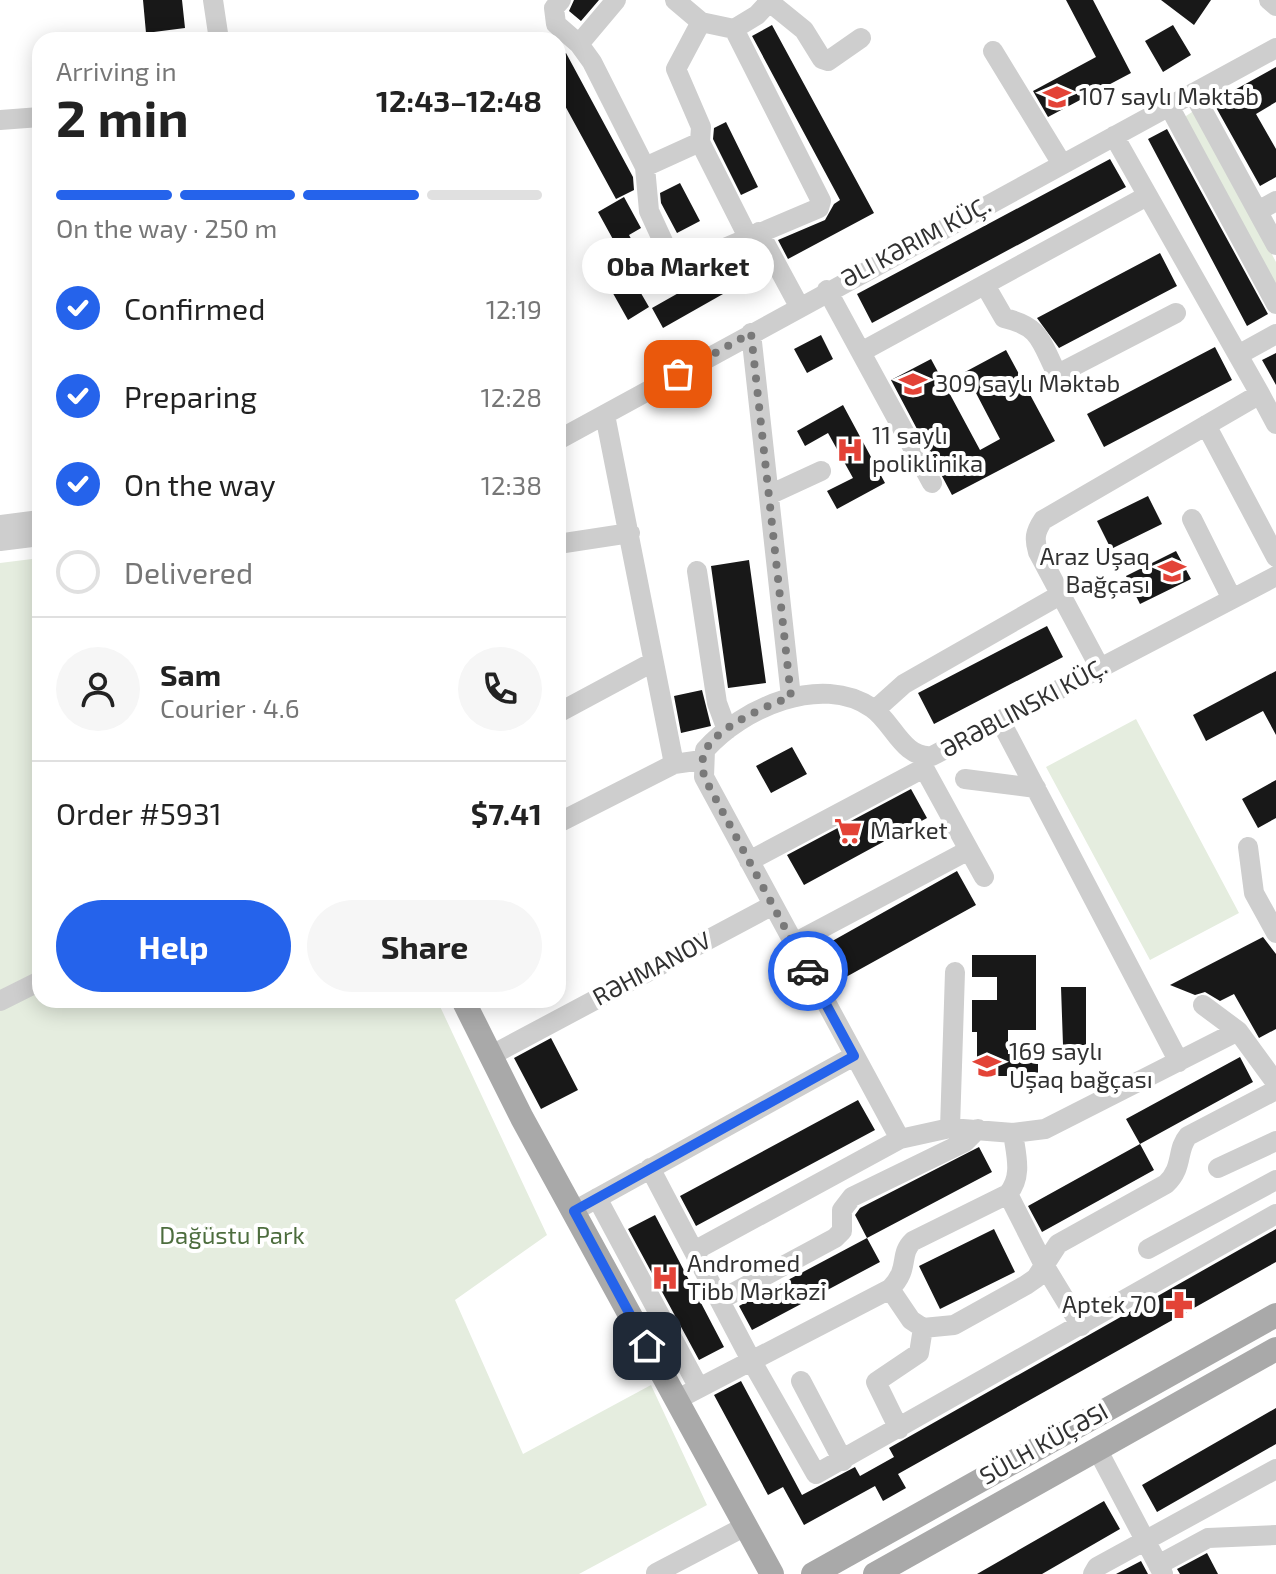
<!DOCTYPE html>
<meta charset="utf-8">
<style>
body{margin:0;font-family:"Exo 2",sans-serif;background:#f6f6f6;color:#222;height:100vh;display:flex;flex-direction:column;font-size:30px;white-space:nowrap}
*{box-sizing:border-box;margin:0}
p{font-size:26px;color:#767676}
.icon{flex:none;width:44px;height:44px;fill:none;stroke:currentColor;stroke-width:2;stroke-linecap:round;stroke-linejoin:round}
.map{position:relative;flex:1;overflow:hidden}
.panel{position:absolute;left:32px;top:32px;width:534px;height:976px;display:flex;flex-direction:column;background:#fff;border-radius:24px;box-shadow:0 4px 20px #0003}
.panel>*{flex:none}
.pin{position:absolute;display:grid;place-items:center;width:68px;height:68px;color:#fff;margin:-34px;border-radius:16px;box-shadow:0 4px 12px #0006}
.courier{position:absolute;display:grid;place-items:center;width:80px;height:80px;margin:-40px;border:6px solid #2563eb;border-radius:50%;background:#fff;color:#222;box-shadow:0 2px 10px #0007}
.bubble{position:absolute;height:56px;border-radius:28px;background:#fff;box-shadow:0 4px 20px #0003;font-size:26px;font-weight:700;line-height:56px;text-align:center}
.head em{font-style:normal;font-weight:700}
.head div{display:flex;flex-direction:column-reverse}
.head{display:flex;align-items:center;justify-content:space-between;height:136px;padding:0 24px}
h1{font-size:52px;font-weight:700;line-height:60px}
.bar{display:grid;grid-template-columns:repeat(4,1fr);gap:12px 8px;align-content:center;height:96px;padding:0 24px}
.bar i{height:10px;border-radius:6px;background:#e0e0e0}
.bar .active{background:#2563eb}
.bar p{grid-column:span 4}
.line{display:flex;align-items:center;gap:20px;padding:0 24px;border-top:2px solid #e0e0e0}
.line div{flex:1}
.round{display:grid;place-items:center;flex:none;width:84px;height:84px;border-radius:42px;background:#f6f6f6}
ol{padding:0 24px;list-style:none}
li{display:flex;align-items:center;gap:24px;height:88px}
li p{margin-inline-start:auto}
li .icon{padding:8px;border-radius:50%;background:#2563eb;color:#fff;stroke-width:4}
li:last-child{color:#767676}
li i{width:44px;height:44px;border:4px solid #e0e0e0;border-radius:50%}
.primary-button{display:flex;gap:16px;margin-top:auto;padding:16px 24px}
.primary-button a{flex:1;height:92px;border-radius:48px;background:#2563eb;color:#fff;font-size:32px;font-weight:700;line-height:92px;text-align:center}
.primary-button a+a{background:#f6f6f6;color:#222}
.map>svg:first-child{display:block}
.green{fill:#e5eddf}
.building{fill:#181818}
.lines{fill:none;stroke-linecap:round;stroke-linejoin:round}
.minor{stroke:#cecece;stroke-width:20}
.major{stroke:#a9a9a9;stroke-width:24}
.done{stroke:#797979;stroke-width:8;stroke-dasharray:0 14.4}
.route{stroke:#2563eb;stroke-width:10}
.labels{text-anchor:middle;stroke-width:8;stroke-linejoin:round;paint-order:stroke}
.poi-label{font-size:24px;fill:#313131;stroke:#fff;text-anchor:start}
.street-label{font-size:24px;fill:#313131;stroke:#fff}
.park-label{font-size:24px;fill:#4d6d3e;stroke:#fff}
</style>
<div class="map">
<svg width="1276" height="1574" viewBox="0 0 1276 1574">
<rect width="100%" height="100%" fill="#fff"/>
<path class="green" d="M 1195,110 L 1276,262 L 1276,290 L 1183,118 Z
M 40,558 L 40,1000 L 437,1000 L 547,1235 L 455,1300 L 523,1454 L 651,1385 L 707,1505 L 579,1574 L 0,1574 L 0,563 Z
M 1136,719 L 1239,913 L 1150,960 L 1046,767 Z"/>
<path class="building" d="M 143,0 L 182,0 L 185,28 L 146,33 Z
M 574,0 L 599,0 L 581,21 L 569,11 Z
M 1066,0 L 1093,0 L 1131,73 L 1048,117 L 1033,91 L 1096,57 Z
M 1161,0 L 1211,0 L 1194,25 Z
M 772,25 L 874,213 L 788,259 L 778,240 L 825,220 L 834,204 L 840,200 L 752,36 Z
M 1173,25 L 1191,55 L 1163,72 L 1145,41 Z
M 566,53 L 633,177 L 634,190 L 616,199 L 558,93 L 558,57 Z
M 1276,67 L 1276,102 L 1256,114 L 1276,149 L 1276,177 L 1260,186 L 1213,102 Z
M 726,122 L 758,187 L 741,195 L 713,139 L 714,128 Z
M 1167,129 L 1268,314 L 1247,326 L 1148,139 Z
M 1110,159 L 1126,187 L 872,323 L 857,294 Z
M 680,183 L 700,221 L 677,233 L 661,203 L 660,193 Z
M 624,197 L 641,228 L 629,235 L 646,266 L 625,277 L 607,247 L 615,243 L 598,212 Z
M 1160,253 L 1177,286 L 1059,348 L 1037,318 Z
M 712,274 L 723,294 L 663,328 L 652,308 Z
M 631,276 L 649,307 L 628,320 L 610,288 Z
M 821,335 L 833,359 L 807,373 L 794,349 Z
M 1215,347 L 1232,380 L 1104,447 L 1087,414 Z
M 1006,350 L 1055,441 L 952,495 L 891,380 L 931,359 L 980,450 L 1000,439 L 965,372 Z
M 1276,353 L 1276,385 L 1262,360 Z
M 843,405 L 885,483 L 837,509 L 827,491 L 853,478 L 828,433 L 805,446 L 797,431 Z
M 1148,496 L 1162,524 L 1111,549 L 1097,521 Z
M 1176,551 L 1191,579 L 1140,604 L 1126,576 Z
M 749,560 L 766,683 L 728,688 L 711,566 Z
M 1047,626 L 1063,657 L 934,724 L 918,693 Z
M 1276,671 L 1276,735 L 1263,711 L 1206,741 L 1193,715 Z
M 702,690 L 711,726 L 681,733 L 674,696 Z
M 792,747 L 807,774 L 771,793 L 756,766 Z
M 1276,780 L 1276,818 L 1258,828 L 1242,799 Z
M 911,789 L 927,818 L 804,885 L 787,855 Z
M 957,871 L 976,905 L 846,977 L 827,944 Z
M 1263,937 L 1276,954 L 1276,1029 L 1259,1038 L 1234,994 L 1220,1001 L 1205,992 L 1195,995 L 1170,985 Z
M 972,955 L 1036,955 L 1036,1030 L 1008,1030 L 1008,1054 L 1038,1053 L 1038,1076 L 977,1076 L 977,1032 L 972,1032 L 972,1000 L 997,1000 L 997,977 L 972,977 Z
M 1061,987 L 1086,987 L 1086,1045 L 1063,1045 Z
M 551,1038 L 578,1090 L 541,1109 L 514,1058 Z
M 1240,1057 L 1253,1082 L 1140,1144 L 1126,1119 Z
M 858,1100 L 875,1130 L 696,1226 L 680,1196 Z
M 1140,1144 L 1154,1170 L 1042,1232 L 1028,1206 Z
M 979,1147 L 992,1172 L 867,1238 L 855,1215 L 860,1208 Z
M 655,1215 L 724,1347 L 699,1360 L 628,1229 Z
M 994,1229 L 1015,1272 L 940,1309 L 919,1266 Z
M 1276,1229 L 1276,1262 L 898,1474 L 906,1488 L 883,1501 L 875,1486 L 804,1525 L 783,1487 L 768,1495 L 714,1395 L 741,1381 L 802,1495 L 855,1467 L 860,1476 L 894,1457 L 889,1448 Z
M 867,1238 L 880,1262 L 752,1330 L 739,1306 Z
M 1276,1408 L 1276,1444 L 1157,1512 L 1142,1485 Z
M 1104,1501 L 1120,1529 L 1042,1574 L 977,1574 Z
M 1207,1553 L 1218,1574 L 1180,1574 L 1177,1569 Z
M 1141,1561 L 1148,1574 L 1116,1574 Z"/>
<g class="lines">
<path class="minor" d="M 213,0 L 219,40
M 561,0 L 554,8 L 556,24 L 579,44 L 592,62 L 645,167 L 649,211 L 672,261 L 687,264 L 819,208 L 821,201 L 734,29 L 757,15 L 771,0
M 675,0 L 701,22 L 734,29
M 767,0 L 804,30 L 822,59 L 828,61 L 861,38
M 1269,0 L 1276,6
M 701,22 L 676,69 L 701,127 L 700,142 L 748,237
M 579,44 L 616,0
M 993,51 L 1062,164
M 1193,93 L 1276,245
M 1169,106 L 1276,304
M 0,120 L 40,117
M 645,167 L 700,142
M 1258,211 L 1276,201
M 759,232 L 799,306
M 985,285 L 1004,318 C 1039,326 1040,339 1055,370 L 1064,371 L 1176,313
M 827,290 L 932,483
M 751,333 L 791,697
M 861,352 L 1147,196
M 1238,355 L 1276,334
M 1260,394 L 1276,424
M 605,415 L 674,764 L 702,760
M 1206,425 L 1276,557
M 558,440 L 1276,48
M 769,495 L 821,471
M 1192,519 L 1232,599
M 0,525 L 40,520
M 0,541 L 40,536
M 558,544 L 630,533
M 697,571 L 717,703 L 727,730
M 1100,668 L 1038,552 C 1034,539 1035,532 1043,520 L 1260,394 L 1114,136
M 875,710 L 904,684 L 1060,595
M 558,713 L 651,663
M 1001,722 L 1179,1062
M 965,779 L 1036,788
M 558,823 L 674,764
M 1248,847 L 1254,893 L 1276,933
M 969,850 L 984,877
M 749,861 L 924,768
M 794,943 L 969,850 L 924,768 L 925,757
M 0,1001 L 40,981
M 1203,1005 L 1238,1031 L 1276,1083
M 490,1056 L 773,905
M 950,1128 L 955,972
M 900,1139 L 704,777 L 705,750 C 742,708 821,673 872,708 C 893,722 903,759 932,756 L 1276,576
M 650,1168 L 751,1360 L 816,1474 L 1276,1214
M 1218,1168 L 1276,1141
M 1008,1194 C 1023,1176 1016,1155 1013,1133
M 597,1198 L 699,1388
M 574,1211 L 854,1056
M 1148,1249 L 1276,1180
M 694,1251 L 900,1139 L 950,1128 L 1013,1133 L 1045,1129 L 1238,1031
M 890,1289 L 911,1320 L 923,1328 L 954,1325 L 1026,1285 L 1036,1278 L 1058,1244 L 1166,1184 C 1184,1167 1176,1150 1188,1136 L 1276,1090
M 720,1300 L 835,1238 L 842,1231 L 842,1210 L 852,1197 L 965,1142 L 978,1129
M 801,1381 L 843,1461
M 676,1400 L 890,1289 C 911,1268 898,1255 913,1241 L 1008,1194 L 1044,1265 L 1081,1326
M 899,1429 L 876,1382 L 919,1353 L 923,1328
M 1097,1449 L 1163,1574
M 1158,1565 L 1208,1538 L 1276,1535
M 656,1573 L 744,1527
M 1093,1574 L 1097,1567 L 1276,1469"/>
<path class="major" d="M 463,1000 L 522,1118 L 772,1574
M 813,1574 L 1276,1315
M 875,1574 L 1276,1349"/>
</g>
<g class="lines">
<path class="done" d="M 678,374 L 751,333 L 791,697 C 766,706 717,727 705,751 C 701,759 703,768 704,777 L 808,971"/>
<path class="route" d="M 647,1346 L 574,1211 L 854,1056 L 808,971"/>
</g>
<defs>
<g id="school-bare" transform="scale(2.16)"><path d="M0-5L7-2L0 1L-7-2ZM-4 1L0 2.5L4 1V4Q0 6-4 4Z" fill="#e34337" stroke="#fff" stroke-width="2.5" paint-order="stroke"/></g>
<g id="hospital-bare" transform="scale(2.16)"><path d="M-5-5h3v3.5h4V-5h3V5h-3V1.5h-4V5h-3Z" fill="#e34337" stroke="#fff" stroke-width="2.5" paint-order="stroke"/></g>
<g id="supermarket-bare" transform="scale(2.16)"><path d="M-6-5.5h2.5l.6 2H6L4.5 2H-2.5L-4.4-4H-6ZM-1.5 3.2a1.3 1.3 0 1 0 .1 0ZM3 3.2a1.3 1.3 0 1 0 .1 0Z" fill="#e34337" stroke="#fff" stroke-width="2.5" paint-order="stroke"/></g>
<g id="pharmacy-bare" transform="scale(2.16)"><path d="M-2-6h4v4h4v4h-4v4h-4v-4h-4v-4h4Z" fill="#e34337" stroke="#fff" stroke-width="2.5" paint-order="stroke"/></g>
</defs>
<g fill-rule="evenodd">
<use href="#school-bare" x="1057" y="97"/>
<use href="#school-bare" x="913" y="384"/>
<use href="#hospital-bare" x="850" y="450"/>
<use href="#school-bare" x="1172" y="571"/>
<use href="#supermarket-bare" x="848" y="831"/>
<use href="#school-bare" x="987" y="1066"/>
<use href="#hospital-bare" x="665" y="1278"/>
<use href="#pharmacy-bare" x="1179" y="1305"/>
</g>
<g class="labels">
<g class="poi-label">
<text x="1079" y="105">107 saylı Məktəb</text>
<text x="935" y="392">309 saylı Məktəb</text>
<text x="872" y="444">11 saylı<tspan x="872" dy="28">poliklinika</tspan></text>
<text x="1150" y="565" text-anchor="end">Araz Uşaq<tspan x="1150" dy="28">Bağçası</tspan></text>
<text x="870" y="839">Market</text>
<text x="1009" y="1060">169 saylı<tspan x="1009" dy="28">Uşaq bağçası</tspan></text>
<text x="687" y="1272">Andromed<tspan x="687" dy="28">Tibb Mərkəzi</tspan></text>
<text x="1157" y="1313" text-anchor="end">Aptek 70</text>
</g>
<g class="street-label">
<text transform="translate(916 242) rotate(-28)" y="8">ƏLI KƏRIM KÜÇ.</text>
<text transform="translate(1024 708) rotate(-28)" y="8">ƏRƏBLINSKI KÜÇ.</text>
<text transform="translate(652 969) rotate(-28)" y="8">RƏHMANOV</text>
<text transform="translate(1044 1444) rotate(-29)" y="8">SÜLH KÜÇƏSI</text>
</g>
<g class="park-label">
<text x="232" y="1244">Dağüstu Park</text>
</g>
</g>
</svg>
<div class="pin" style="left:678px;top:374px;background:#ea580c"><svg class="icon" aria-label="bag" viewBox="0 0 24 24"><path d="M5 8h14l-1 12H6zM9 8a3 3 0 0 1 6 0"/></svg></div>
<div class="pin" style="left:647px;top:1346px;background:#1f2937"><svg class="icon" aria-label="home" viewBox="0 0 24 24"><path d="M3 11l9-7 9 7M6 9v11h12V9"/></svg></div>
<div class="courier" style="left:808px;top:971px"><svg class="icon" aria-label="car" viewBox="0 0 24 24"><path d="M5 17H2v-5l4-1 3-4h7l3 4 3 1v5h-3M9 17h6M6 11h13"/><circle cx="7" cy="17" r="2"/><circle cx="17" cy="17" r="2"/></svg></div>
<div class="bubble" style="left:582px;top:238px;width:192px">Oba Market</div>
<section class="panel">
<div class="head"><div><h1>2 min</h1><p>Arriving in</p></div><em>12:43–12:48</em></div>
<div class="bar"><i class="active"></i><i class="active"></i><i class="active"></i><i></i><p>On the way · 250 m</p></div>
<ol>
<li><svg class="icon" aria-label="check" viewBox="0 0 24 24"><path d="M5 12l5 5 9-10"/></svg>Confirmed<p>12:19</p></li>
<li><svg class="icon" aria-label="check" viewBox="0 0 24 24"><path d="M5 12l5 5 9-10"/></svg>Preparing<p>12:28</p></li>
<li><svg class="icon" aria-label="check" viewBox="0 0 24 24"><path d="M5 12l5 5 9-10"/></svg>On the way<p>12:38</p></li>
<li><i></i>Delivered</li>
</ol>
<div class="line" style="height:144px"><a class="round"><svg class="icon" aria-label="person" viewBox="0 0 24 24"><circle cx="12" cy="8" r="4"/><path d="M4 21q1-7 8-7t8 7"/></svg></a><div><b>Sam</b><p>Courier · 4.6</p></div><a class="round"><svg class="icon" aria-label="phone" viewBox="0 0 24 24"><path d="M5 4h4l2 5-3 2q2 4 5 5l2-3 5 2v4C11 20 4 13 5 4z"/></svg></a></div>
<div class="line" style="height:104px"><div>Order #5931</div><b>$7.41</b></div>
<div class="primary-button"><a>Help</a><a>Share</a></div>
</section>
</div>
